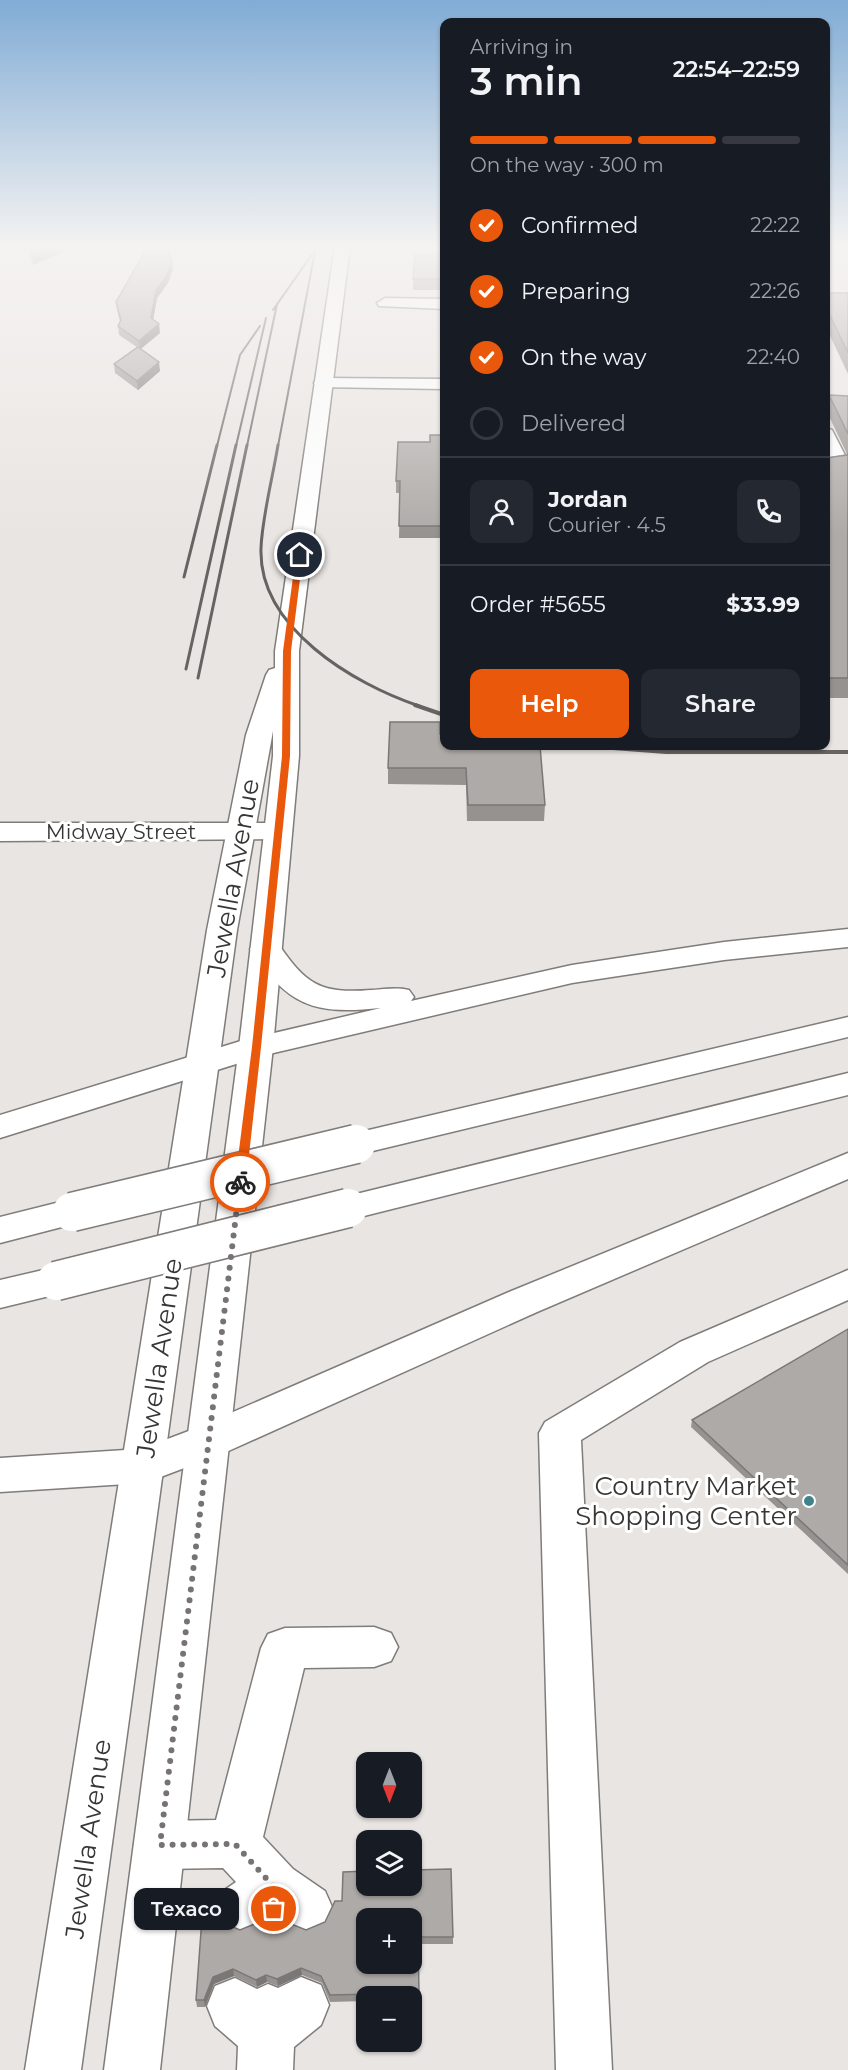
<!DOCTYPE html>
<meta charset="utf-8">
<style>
body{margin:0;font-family:Montserrat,sans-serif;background:#242831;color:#f1f3f6;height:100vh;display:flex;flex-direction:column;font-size:22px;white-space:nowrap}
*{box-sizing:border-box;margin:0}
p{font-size:20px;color:#9ea1a6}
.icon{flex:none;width:33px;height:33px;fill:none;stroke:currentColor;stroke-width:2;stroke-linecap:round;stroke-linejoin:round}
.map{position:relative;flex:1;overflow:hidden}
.details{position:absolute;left:440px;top:18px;width:390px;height:732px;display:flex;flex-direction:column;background:#171b24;border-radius:12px;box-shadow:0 2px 4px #0004}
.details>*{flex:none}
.needle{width:39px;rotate:180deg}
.fabs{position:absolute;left:356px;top:1752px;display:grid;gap:12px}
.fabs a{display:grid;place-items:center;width:66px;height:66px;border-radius:12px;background:#171b24;box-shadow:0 2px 4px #0004;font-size:30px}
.pin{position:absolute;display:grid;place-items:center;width:51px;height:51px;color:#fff;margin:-26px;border:3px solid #fff;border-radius:50%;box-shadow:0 2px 6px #0007}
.courier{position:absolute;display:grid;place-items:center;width:60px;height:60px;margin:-30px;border:4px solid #ea580c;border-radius:50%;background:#fff;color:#222;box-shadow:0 2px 8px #0007}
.bubble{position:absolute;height:42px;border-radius:12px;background:#171b24;box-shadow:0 2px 4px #0004;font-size:20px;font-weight:600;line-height:42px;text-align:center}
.head em{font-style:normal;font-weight:600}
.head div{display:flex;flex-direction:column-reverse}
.head{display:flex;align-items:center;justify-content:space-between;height:102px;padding:0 30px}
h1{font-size:39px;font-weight:600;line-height:45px}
.bar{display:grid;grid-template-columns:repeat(4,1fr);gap:9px 6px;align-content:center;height:72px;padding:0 30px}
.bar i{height:8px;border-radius:4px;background:#363941}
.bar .active{background:#ea580c}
.bar p{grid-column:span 4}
.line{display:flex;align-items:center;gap:15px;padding:0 30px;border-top:2px solid #363941}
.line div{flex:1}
.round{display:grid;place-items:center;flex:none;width:63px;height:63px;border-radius:12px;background:#242831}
ol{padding:0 30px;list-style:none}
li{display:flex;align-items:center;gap:18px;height:66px}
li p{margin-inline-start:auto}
li .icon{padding:6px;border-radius:50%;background:#ea580c;color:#fff;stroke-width:4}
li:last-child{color:#9ea1a6}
li i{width:33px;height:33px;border:3px solid #363941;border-radius:50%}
.cta{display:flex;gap:12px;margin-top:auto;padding:12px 30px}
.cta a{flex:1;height:69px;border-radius:12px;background:#ea580c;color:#fff;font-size:24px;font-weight:600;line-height:69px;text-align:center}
.cta a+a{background:#242831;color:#f1f3f6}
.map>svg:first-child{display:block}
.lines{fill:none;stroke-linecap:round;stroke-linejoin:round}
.minor-casing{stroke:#7f7c7a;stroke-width:3}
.major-casing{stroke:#7f7c7a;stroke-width:3}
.highway-casing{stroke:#7f7c7a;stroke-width:3}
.minor{fill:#fff;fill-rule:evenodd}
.major{fill:#fff;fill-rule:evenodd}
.highway{fill:#fff;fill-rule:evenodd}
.rail-far2{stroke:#666362;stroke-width:2}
.rail-far1{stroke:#666362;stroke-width:3}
.rail{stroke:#666362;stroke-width:4}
.highway-bridge-casing{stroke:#7f7c7a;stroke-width:41;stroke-linecap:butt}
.highway-bridge{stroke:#fff;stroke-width:38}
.wall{fill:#969290}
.shaded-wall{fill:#7a7776}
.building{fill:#aeaaa8;stroke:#7a7776;stroke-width:1.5;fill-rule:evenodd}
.route{fill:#ea580c}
.done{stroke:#767372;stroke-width:6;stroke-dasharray:0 10.8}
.poi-dot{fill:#3d848c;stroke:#fff;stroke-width:2}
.labels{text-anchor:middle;stroke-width:6;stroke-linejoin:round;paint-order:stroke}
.street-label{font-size:21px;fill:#383635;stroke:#fff}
.near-street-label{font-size:26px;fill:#383635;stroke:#fff}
.near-poi-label{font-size:26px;fill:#383635;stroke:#fff;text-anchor:end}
</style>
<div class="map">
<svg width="848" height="2070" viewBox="0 0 848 2070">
<rect width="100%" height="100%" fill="#e9e5e2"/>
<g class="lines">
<g class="minor-casing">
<path id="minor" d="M 385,298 L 444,299 L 444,309 L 379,306 L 377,303 Z
M 323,378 L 444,379 L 444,389 L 317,387 L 314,383 L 317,379 Z
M 825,428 L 832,430 L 848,461 L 844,470 L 825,474 L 825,462 L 828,461 L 825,454 Z
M 0,823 L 278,823 L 288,825 L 292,831 L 288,837 L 278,839 L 0,841 Z
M 848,1270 L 848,1300 L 708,1362 L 581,1440 L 612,2070 L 556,2070 L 539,1433 L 545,1422 L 680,1342 Z
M 374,1627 L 391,1633 L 398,1647 L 391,1661 L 374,1667 L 304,1668 L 263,1837 L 293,1869 L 325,1891 L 333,1909 L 325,1927 L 306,1935 L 290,1928 L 274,1935 L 258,1928 L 242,1935 L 223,1927 L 215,1909 L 223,1891 L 236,1882 L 223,1868 L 160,1869 L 142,1862 L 134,1845 L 142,1828 L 160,1821 L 216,1820 L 261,1648 L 268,1634 L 285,1628 Z
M 301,1977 L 321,1985 L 329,2005 L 321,2025 L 294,2047 L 293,2070 L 237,2070 L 238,2046 L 215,2026 L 207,2006 L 215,1986 L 235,1978 L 257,1989 L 268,1984 L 278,1988 Z"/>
</g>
<g class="major-casing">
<path id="major" d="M 335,246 L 350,246 L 299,651 L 299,756 L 273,1047 L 160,2070 L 104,2070 L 239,1047 L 273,756 L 273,731 L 237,930 L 81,2070 L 25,2070 L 207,930 L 246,735 L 266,675 L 269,670 L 275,668 L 275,651 Z"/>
</g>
<g class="highway-casing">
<path id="highway" d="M 848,929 L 848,947 L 724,960 L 572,983 L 265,1055 L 0,1138 L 0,1115 L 244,1040 L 381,1008 C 312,1015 289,1006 250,949 L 255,942 L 266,940 L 277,942 C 306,985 320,994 372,990 C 385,989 396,987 409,990 L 414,997 L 411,1001 L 572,965 L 724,942 Z
M 848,1017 L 848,1037 L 356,1155 L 343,1152 L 338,1144 L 343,1136 L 356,1133 Z
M 848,1073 L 848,1095 L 348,1220 L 335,1217 L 330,1208 L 335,1199 L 348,1196 Z
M 848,1153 L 848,1179 L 537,1312 L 224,1453 L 158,1478 L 143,1483 L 0,1492 L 0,1458 L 141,1449 L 194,1429 L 509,1292 Z
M 72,1199 L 85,1203 L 91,1212 L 85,1221 L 0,1243 L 0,1217 Z
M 56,1267 L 70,1271 L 75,1281 L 70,1291 L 0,1308 L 0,1280 Z"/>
</g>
<use href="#minor" class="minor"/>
<use href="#major" class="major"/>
<use href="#highway" class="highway"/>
<path class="rail-far2" d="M 273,310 L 313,253
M 217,446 L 240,355 L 260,326
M 236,446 L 266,318
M 247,446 L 277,304
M 278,446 L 316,246"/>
<path class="rail-far1" d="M 278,445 C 273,476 262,518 261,548 C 258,628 354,684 419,706
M 184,577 L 217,445
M 186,669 L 236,445
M 198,678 L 247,445"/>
<path class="rail" d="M 415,705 L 444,715
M 587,746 L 666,752 L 848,752"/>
<g class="highway-bridge-casing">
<path id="highway-bridge" d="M 72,1212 L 356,1144
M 56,1281 L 348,1208"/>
</g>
<use href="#highway-bridge" class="highway-bridge"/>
</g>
<path class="wall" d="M 27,246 L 71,246 L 63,252 L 33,265 Z
M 444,254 L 444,290 L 413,290 L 413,279 Z
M 173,269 L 168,283 L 157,298 L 153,319 L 160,333 L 141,349 L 160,371 L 138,390 L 115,373 L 114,364 L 137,347 L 119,335 L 118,326 L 120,322 L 117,310 L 116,302 Z
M 825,293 L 848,293 L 848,374 L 825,325 Z
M 829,395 L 848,396 L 848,698 L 825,698 L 825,430 L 827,442 L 826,458 L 847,454 L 827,412 Z
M 444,435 L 444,538 L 399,538 L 400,493 L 396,493 L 396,481 L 430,442 Z
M 440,734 L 545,805 L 544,821 L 467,821 L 466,785 L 388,784 L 388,768 Z
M 848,1329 L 848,1574 L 691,1427 L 692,1420 Z
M 221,1922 L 240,1930 L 306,1930 L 453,1937 L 453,1944 L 418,1944 L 419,2000 L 411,2000 L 411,1996 L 366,1996 L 366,2001 L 330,2002 L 322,1983 L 302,1975 L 278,1986 L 267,1982 L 257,1987 L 234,1976 L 214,1984 L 205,2007 L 197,2007 L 196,2000 Z"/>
<path class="shaded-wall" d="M 49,246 L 71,246 L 63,252 L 33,265 L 32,254 Z
M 172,261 L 173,269 L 168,283 L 157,298 L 152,326 L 151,318 L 156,290 Z
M 159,324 L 160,333 L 140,349 L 139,341 Z
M 159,362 L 160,371 L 138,390 L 137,381 Z
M 301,1968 L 302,1975 L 278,1986 L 277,1979 Z
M 233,1969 L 234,1976 L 214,1984 L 205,2007 L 204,2000 L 213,1977 Z
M 266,1975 L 267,1982 L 257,1987 L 256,1980 Z"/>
<path class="building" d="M 29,246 L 49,246 L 32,254 Z
M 148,246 L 167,246 L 172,261 L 167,275 L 156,290 L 151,318 L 159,324 L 139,341 L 118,326 L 121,320 L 116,302 Z
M 415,254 L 444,254 L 444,279 L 413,279 Z
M 825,293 L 848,293 L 848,353 L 825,305 Z
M 138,347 L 159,362 L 137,381 L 114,364 Z
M 829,395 L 848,396 L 848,434 Z
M 825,430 L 827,442 L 825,445 Z
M 430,435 L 444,435 L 444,526 L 399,526 L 400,481 L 396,481 L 398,442 L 430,442 Z
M 825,445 L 826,458 L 847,455 L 848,452 L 848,678 L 825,678 Z
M 390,722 L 440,722 L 440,734 L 444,734 L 444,746 L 540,746 L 545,805 L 468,805 L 466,768 L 388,768 Z
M 848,1329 L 848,1565 L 692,1420 Z
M 451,1869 L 453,1937 L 418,1937 L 419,1993 L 330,1995 L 321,1976 L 301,1968 L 277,1979 L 266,1975 L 256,1980 L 233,1969 L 213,1977 L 204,2000 L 196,2000 L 203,1904 L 212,1904 L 221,1922 L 240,1930 L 257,1923 L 274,1930 L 289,1923 L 306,1930 L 325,1922 L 335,1901 L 342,1901 L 343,1872 L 366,1871 L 366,1886 L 411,1886 L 411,1870 ZM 366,1918 L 411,1918 L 411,1964 L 366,1964 Z"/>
<linearGradient id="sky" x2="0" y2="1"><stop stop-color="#81acd5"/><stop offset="0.46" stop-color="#f5f3f2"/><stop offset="1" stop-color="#f5f3f2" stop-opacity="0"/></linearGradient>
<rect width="848" height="536" fill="url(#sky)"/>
<path class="route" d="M 300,554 L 303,555 L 291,651 L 290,756 L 261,1047 L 246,1182 L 240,1185 L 235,1182 L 252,1047 L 282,756 L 283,651 L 296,555 Z"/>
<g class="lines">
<path class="done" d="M 240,1182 L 160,1845 L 235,1844 L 274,1887 L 274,1909"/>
</g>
<circle class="poi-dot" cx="809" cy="1501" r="6"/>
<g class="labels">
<g class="street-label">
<text x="121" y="839">Midway Street</text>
</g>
<g class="near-street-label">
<text transform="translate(233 878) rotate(-80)" y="9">Jewella Avenue</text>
<text transform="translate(159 1358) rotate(-82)" y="9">Jewella Avenue</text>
<text transform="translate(88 1839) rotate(-82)" y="9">Jewella Avenue</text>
</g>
<g class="near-poi-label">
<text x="797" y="1495">Country Market<tspan x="797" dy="30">Shopping Center</tspan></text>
</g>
</g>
</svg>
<div class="fabs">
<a><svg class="needle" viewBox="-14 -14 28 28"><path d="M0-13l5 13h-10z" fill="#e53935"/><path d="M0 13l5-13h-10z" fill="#9ea1a6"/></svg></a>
<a><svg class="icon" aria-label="layers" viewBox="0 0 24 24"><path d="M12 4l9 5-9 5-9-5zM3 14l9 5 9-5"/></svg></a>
<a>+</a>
<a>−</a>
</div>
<div class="pin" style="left:274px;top:1909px;background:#ea580c"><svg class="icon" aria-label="bag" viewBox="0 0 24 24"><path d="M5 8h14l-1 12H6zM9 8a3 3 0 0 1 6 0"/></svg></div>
<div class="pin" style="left:300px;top:555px;background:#1f2937"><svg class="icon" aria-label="home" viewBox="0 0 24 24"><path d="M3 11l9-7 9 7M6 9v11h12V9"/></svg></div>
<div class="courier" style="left:240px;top:1182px"><svg class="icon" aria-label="bike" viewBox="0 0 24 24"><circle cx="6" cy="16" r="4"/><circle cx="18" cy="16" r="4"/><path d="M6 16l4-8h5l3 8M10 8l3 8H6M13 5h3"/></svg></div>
<div class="bubble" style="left:134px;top:1888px;width:105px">Texaco</div>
<section class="details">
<div class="head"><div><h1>3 min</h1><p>Arriving in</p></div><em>22:54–22:59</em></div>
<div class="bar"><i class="active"></i><i class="active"></i><i class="active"></i><i></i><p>On the way · 300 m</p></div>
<ol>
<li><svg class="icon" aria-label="check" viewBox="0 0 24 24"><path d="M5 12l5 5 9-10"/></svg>Confirmed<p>22:22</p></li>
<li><svg class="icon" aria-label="check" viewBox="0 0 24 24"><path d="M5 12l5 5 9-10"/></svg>Preparing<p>22:26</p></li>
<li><svg class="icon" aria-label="check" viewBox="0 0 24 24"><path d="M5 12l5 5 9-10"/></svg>On the way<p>22:40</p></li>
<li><i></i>Delivered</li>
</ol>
<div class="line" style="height:108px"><a class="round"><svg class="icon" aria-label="person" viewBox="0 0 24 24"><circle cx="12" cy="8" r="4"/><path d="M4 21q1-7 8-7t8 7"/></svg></a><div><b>Jordan</b><p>Courier · 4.5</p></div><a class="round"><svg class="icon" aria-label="phone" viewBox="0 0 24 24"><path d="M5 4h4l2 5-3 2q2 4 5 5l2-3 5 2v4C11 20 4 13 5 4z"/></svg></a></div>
<div class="line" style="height:78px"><div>Order #5655</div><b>$33.99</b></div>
<div class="cta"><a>Help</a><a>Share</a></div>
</section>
</div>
